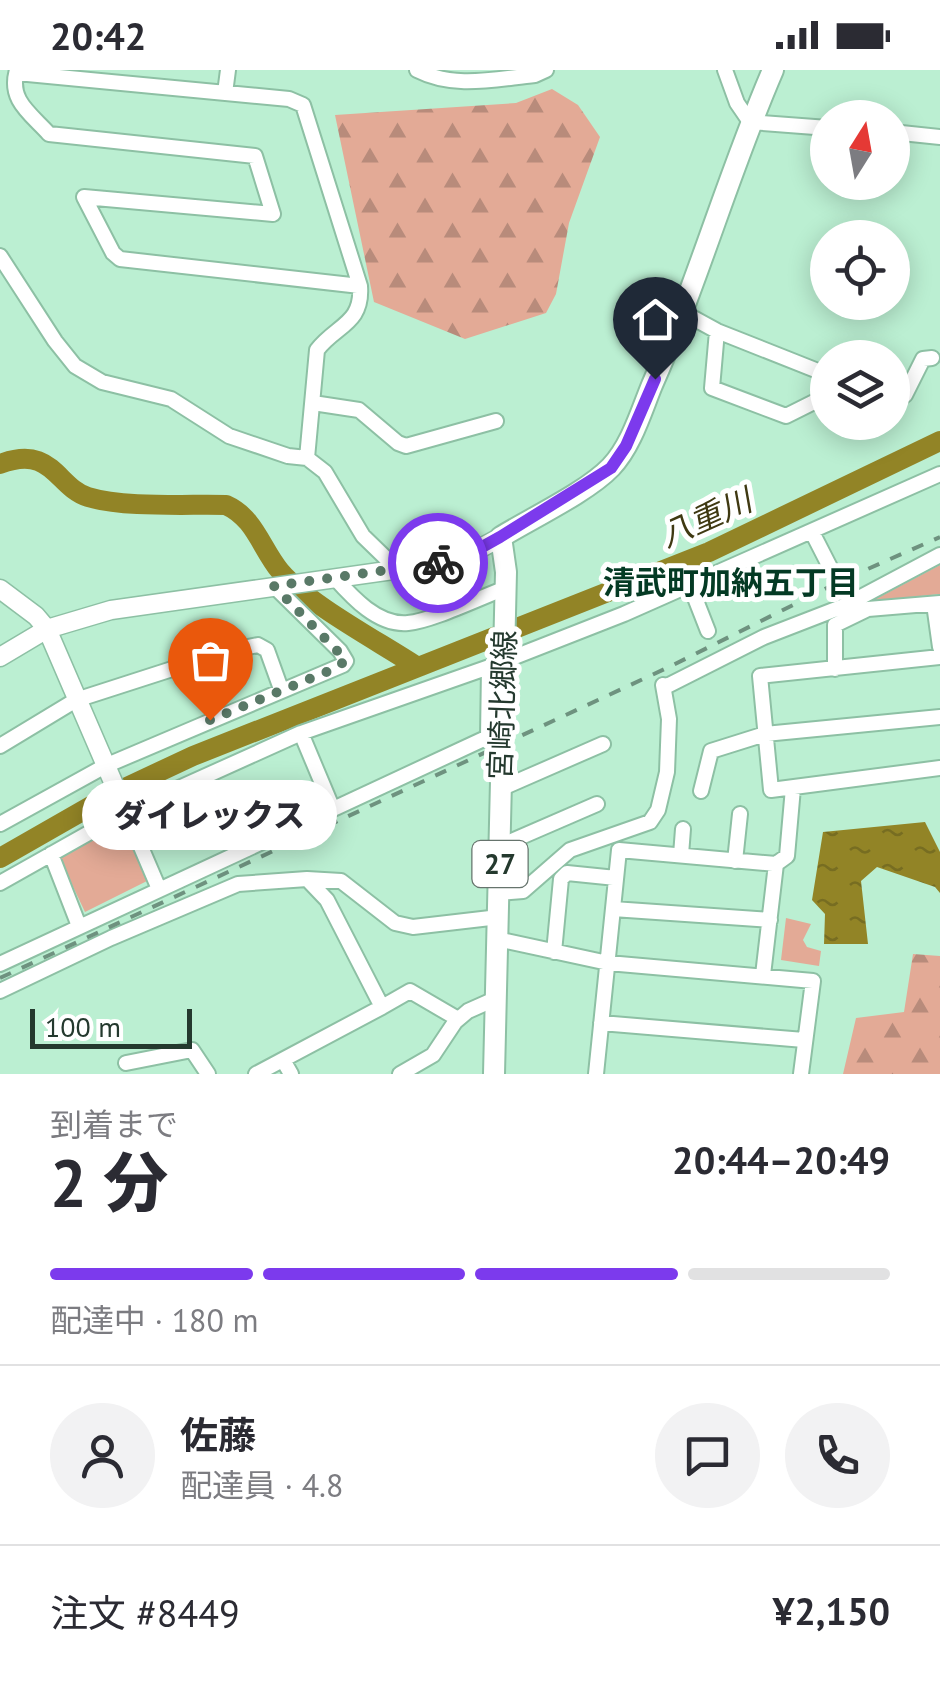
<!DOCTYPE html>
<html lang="ja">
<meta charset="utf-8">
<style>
body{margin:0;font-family:"PT Sans","Noto Sans JP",sans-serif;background:#f2f2f3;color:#2b2b33;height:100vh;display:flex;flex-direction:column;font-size:38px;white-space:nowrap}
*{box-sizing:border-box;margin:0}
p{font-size:32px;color:#7c7c81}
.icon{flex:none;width:55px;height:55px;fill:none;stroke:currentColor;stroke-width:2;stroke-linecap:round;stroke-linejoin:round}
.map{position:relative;height:1004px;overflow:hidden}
.drawer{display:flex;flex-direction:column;background:#fff;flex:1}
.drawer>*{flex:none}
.needle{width:65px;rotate:11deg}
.fabs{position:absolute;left:810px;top:30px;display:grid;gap:20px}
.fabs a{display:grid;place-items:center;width:100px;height:100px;border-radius:50%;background:#fff;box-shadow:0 5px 25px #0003;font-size:50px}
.scale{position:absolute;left:30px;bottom:25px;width:162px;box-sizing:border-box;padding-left:10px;border:5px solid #24392e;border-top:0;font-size:28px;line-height:35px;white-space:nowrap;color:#24392e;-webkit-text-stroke:8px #fff;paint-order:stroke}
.pin{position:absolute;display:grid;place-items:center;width:85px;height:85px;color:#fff;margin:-102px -42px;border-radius:50% 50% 50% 0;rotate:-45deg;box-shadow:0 0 10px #0007}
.pin .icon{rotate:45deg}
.courier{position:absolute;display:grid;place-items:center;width:100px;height:100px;margin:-50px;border:8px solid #7c3aed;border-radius:50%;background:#fff;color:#222;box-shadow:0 2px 12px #0007}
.bubble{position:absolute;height:70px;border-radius:35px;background:#fff;box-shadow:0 5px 25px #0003;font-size:32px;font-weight:800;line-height:70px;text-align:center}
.head em{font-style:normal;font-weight:800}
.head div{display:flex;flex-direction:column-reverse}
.head{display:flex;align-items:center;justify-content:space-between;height:170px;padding:0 50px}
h1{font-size:65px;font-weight:800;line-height:75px}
.bar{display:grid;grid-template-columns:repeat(4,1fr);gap:15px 10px;align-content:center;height:120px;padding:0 50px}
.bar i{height:12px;border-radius:8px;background:#e1e1e2}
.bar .on{background:#7c3aed}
.bar p{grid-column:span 4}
.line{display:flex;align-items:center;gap:25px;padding:0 50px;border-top:2px solid #e1e1e2}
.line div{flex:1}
.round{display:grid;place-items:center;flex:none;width:105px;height:105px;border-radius:52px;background:#f2f2f3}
.status{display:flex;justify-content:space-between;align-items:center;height:70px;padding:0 50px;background:#fff;direction:ltr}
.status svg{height:28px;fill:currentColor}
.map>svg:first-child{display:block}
.forest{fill:url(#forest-firs)}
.park{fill:#e3aa96}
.water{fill:url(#water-ripples)}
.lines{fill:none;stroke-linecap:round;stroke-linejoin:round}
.river{stroke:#928426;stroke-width:20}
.street-casing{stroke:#8dc0a4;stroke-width:18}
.secondary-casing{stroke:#8dc0a4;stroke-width:21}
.primary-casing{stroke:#8dc0a4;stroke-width:24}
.street{stroke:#fff;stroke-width:14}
.secondary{stroke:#fff;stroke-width:18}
.primary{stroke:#fff;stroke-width:20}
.rail{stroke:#6e927f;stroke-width:4;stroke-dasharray:12 12;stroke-linecap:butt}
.done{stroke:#597967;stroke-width:10;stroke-dasharray:0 18}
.route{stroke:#7c3aed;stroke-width:12}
.labels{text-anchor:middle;stroke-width:10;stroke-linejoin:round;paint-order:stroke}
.shield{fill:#fff;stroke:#66746d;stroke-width:2.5}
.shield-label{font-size:28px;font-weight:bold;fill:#24392e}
.street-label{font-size:30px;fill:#24392e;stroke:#fff}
.water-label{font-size:32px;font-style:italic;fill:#3f3912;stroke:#fff}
.neighbourhood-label{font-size:32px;font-weight:bold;fill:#043a24;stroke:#fff}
</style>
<div class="status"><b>20:42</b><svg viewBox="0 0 49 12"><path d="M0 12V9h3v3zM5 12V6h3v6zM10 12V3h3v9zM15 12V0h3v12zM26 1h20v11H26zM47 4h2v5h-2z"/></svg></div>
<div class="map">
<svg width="940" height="1004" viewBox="0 0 940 1004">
<defs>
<pattern id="forest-firs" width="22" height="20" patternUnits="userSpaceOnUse" patternTransform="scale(2.5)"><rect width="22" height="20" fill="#e3aa96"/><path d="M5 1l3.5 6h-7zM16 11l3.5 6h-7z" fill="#b88b7b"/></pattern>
<pattern id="water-ripples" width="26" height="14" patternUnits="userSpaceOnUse" patternTransform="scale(2.5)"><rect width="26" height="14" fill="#928426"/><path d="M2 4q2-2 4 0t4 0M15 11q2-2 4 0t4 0" fill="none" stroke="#776d21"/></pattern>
</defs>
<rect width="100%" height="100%" fill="#bbefd2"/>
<path class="forest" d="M 552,19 L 578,35 L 600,67 L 569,153 L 556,224 L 546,243 L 465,269 L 374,232 L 335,45 L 516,33 Z
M 913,884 L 940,886 L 940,1004 L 843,1004 L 856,948 L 904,942 Z"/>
<path class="park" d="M 940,495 L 940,524 L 872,531 Z
M 123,752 L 147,811 L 85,842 L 59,787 Z
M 786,848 L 811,854 L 803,870 L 807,877 L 821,881 L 819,896 L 781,890 Z"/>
<path class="water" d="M 925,752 L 940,782 L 940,823 L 935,817 L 877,797 L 861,811 L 868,874 L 824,874 L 825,844 L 812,830 L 823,762 Z"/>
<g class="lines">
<path class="river" d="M 0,394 C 53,374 56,417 88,427 C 124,438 187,434 226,435 C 255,448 261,478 280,501 C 308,534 378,571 416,596
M 0,788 L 112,724 L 193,686 L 709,482 L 940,371"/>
<g class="street-casing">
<path id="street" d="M 17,0 C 8,30 30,43 49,64 L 255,86 L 273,144 L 84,127
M 417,0 C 454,19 494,9 535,5 L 546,0
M 725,0 L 737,33 L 750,52 L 828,58
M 17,3 L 289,29 L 303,35 L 360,216 C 363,254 336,255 317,280 L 307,388
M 225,23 L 228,0
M 892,62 L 940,67
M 84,127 L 113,183 L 120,189 L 360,216
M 0,186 L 55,271 L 75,296 L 102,312 L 171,329 L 229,366 L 288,386 L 307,388 L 325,402 L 363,466 L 397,499
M 684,243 L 717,261 L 828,305
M 717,261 L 712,318 L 786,346 L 828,325
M 892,331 L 905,325 L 923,289 L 932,288
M 313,333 L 359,340 L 398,373 L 406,376 L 496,351
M 812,462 L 833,503
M 335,508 C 352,527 378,556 408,553 C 432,551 481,527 506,518
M 690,515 L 708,561
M 934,534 L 940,577
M 940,587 L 760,606 L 771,720 L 940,698
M 835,599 L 835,555 L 868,539 L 940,533
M 301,663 L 332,737
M 0,676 L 76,630 L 228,581 L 258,575 L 267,580 L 281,619
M 500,719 L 603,674
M 701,721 L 711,681 L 765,664 L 940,647
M 126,742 L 159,819
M 0,754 L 105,696 L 343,595 L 346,591 L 340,581 L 274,516
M 500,776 L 597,734
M 51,784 L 79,856
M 681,785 L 683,759
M 735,791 L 740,744
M 0,813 L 126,742 L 301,663 L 489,597 L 624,544 L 940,404
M 499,823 L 523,821 L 570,780 L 650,752 L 658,740 L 667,702 L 669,649 L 663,615 L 667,616 L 764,567 L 844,536 L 940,485
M 613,839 L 770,850
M 497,869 L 608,893 L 813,911 L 801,1004
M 554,882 L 561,809 L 567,803 L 616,808
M 0,894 L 488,667 L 489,597
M 763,905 L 776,794
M 0,921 L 111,868 L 238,814 L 307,809 L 341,811 L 395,853 L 413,857 L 499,847
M 382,937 L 410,921 L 458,949
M 601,953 L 804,970
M 283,990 L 291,1004
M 126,993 L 192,980 L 208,1004
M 256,1004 L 382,937 L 327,830 L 307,809
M 400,1004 L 433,985 L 455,952 L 468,941 L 495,929
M 596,1004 L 619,780 L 776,794 L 787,786 L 793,718"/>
</g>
<g class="secondary-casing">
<path id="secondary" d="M 0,519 L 36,546 L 47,559 L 126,742
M 0,587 L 47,559 L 111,540 L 457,491 L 501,467"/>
</g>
<g class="primary-casing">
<path id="primary" d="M 494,1004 L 506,502 L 501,467 C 532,448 587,422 611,397 C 631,376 641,342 652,315 C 698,212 728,104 773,0"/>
</g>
<use href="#street" class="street"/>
<use href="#secondary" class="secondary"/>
<use href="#primary" class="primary"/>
<path class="rail" d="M 0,908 L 669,597 L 843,510 L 940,467"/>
</g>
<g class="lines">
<path class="done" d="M 210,650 L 336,598 L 346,590 L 274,516 L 438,493"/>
<path class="route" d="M 438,493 L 457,491 L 500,467 L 611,398 L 626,376 L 655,309"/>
</g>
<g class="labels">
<rect class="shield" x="472.5" y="771" width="55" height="46" rx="8"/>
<g class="shield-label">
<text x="500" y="804">27</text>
</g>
<g class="street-label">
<text transform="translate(503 635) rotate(-88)" y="10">宮崎北郷線</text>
</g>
<g class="water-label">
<text transform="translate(706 448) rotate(-24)" y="11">八重川</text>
</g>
<g class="neighbourhood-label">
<text x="731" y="524">清武町加納五丁目</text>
</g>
</g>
</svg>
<div class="fabs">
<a><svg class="needle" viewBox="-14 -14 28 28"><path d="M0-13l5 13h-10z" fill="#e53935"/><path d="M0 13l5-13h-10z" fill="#7c7c81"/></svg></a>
<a><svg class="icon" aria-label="locate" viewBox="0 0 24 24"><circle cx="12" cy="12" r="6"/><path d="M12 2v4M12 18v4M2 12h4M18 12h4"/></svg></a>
<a><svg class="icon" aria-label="layers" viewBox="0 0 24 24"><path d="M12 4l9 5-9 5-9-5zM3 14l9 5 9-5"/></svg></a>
</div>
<div class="scale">100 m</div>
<div class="pin" style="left:210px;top:650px;background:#ea580c"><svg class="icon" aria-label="bag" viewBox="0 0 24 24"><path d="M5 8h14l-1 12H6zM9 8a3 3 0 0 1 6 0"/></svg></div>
<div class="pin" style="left:655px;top:309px;background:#1f2937"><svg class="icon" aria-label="home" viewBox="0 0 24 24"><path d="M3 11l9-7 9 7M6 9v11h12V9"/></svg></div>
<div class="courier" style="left:438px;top:493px"><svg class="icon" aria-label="bike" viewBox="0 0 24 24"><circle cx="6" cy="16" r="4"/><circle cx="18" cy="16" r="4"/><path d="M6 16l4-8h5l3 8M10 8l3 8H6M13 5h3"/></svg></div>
<div class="bubble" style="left:82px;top:710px;width:255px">ダイレックス</div>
</div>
<section class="drawer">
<div class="head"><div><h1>2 分</h1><p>到着まで</p></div><em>20:44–20:49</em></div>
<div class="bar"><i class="on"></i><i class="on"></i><i class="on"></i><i></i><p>配達中 · 180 m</p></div>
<div class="line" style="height:180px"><a class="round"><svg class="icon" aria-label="person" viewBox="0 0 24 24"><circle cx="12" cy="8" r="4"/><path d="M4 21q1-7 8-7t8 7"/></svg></a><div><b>佐藤</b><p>配達員 · 4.8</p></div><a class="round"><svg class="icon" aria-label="chat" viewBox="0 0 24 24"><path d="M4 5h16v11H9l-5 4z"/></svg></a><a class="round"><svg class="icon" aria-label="phone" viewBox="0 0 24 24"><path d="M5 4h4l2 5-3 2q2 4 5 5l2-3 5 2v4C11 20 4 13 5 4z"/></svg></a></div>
<div class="line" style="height:130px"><div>注文 #8449</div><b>¥2,150</b></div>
</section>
